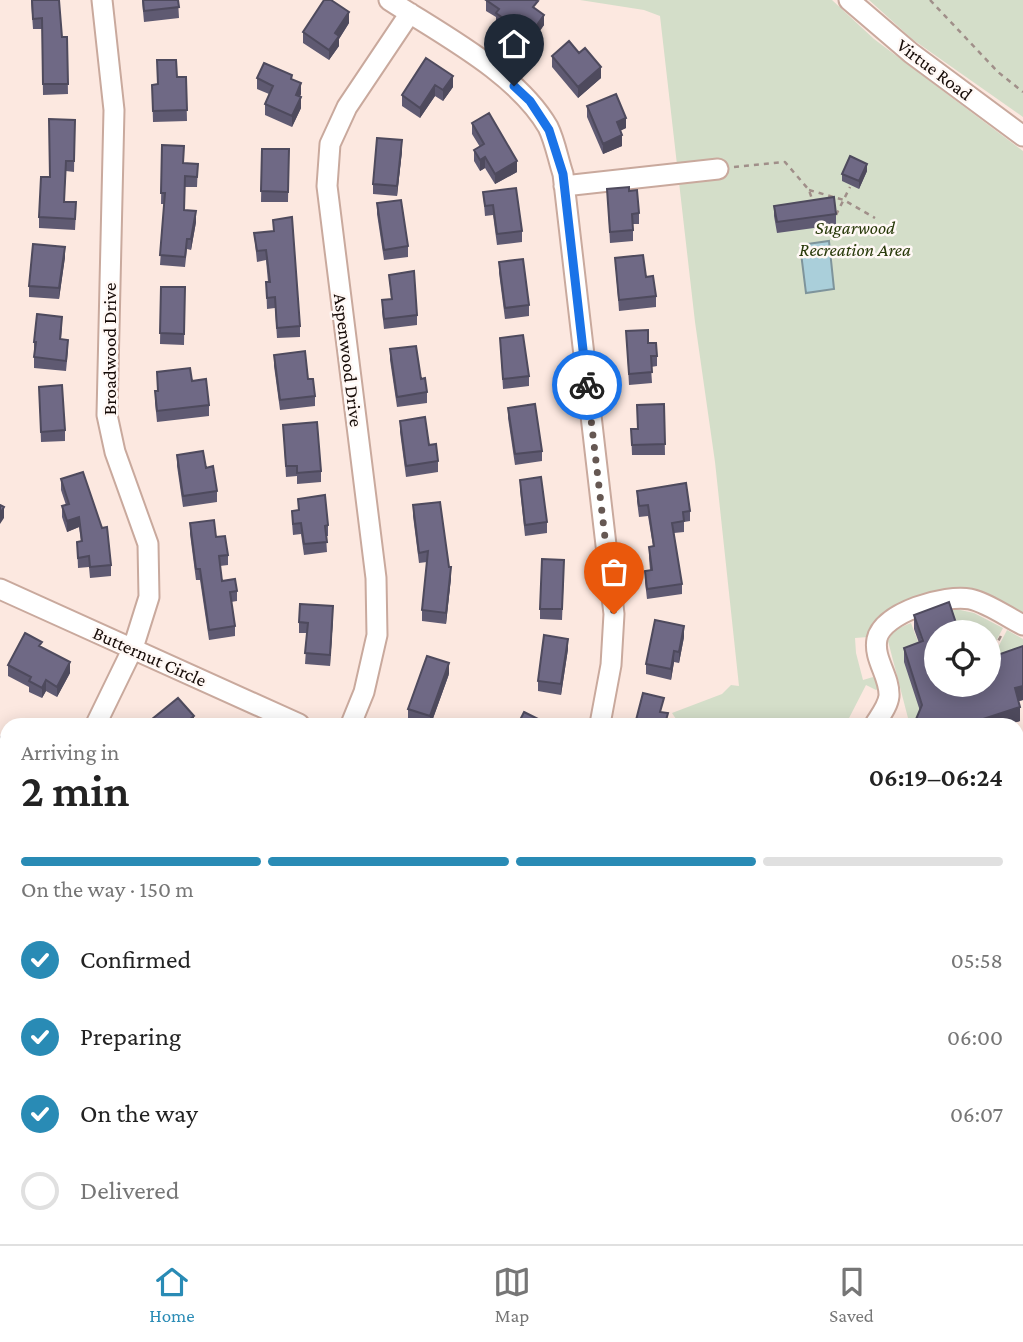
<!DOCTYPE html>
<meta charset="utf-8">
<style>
body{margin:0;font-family:"Crimson Pro",serif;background:#f6f6f6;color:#222;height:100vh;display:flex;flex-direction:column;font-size:26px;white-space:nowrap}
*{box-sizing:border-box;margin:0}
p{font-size:23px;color:#767676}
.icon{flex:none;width:38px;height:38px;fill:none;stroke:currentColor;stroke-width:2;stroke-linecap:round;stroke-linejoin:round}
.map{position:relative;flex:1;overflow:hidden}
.drawer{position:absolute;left:0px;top:718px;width:1024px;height:527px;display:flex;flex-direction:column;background:#fff;border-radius:21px 21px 0 0;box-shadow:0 4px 18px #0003}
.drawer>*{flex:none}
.buttons{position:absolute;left:924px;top:620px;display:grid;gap:14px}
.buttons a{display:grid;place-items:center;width:77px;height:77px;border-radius:50%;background:#fff;box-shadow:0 4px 18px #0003;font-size:35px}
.pin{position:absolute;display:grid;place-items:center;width:60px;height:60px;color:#fff;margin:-72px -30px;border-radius:50% 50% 50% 0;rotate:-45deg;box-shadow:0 0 7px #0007}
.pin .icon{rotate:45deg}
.courier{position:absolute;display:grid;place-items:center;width:70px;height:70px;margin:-35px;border:5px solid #1a73e8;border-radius:50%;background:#fff;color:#222;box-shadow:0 2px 9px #0007}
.headline em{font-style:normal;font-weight:600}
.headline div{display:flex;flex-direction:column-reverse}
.headline{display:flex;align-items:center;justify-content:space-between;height:119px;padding:0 21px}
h1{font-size:46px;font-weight:600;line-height:52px}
.bar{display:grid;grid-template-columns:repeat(4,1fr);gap:10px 7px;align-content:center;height:84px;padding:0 21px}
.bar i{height:9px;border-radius:5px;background:#e0e0e0}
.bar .selected{background:#298bb5}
.bar p{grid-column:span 4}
ol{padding:0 21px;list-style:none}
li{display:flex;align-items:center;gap:21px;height:77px}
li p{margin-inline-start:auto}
li .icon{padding:7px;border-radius:50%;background:#298bb5;color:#fff;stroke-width:4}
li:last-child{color:#767676}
li i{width:38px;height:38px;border:4px solid #e0e0e0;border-radius:50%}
.tab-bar{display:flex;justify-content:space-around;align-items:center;height:98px;border-top:2px solid #e0e0e0;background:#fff;font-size:19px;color:#767676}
.tab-bar a{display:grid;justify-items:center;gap:4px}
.tab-bar .selected{color:#298bb5}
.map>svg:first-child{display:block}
.green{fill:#d4dec9}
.water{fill:#aacfda;stroke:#7e949b;stroke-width:2}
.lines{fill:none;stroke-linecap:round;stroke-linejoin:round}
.minor-casing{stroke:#c9a99d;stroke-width:23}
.path{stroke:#a08f89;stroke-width:2.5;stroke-dasharray:5 5;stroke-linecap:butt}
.minor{stroke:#fff;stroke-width:19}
.wall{fill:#5f5a72}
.shaded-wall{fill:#4e4a5d}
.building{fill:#6f6985;stroke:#4e4a5d;stroke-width:2}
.done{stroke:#665853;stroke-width:7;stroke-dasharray:0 12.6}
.route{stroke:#1a73e8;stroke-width:9}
.labels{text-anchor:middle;stroke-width:5;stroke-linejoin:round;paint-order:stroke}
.street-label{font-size:19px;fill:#160b07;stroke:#fff8f5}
.park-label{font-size:19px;font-style:italic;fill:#283909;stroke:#fff8f5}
</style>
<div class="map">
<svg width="1023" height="1244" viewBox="0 0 1023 1244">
<rect width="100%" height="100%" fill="#fce8e0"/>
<path class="green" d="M 580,0 L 832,0 L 874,39 L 1023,151 L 1023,616 L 916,599 L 883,613 L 872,626 L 868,637 L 855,638 L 856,653 L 863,680 L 873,677 L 877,681 L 879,688 L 876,690 L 866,685 L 847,722 L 851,724 L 728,724 L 724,721 L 678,722 L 672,713 L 722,694 L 731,685 L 739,686 L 715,462 L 695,322 L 660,16 L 644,10 Z
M 869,0 L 1023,0 L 1023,117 L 912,39 Z
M 956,609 L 974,613 L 1003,628 L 993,647 L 989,647 L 989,632 L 954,632 L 949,611 Z
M 911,623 L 923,655 L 922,719 L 916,722 L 908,718 L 888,641 L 894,630 Z
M 1007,630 L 1023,639 L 1023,660 L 990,663 Z
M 1023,841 L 1023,939 L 1017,940 L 1017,852 Z
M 0,1109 L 7,1120 L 7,1237 L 83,1237 L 88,1244 L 0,1244 Z"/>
<path class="water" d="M 829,241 L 834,289 L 806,293 L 800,245 Z"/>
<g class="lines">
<g class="minor-casing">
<path id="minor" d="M 389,0 C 441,34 517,73 548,127 C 555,141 558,159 563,174 L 614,614 L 611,665 L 600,724
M 849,0 L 911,53 L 1023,136
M 564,186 L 718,169
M 0,589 L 299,724
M 96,724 L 133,648 L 149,597 L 148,544 L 115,452 L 107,415 L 114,110 L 102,0
M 351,724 L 364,692 L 377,635 L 376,578 L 327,186 L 330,144 L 347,107 L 410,13
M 875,724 C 880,716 888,706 889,696 C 890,676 873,659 877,639 C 883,612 946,594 970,599 C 988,603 1007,617 1023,625
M 1017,772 L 1023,776
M 1017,807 L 1023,797
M 1017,961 L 1023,961
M 1017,1009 L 1023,1008
M 237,1237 L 242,1244
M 684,1237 L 685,1244"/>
</g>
<path class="path" d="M 930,0 L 998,72 L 1023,92
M 734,167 L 785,162 L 809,190 L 813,202
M 809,190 L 844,200 L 875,218
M 836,215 L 850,187
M 989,658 L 1002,634
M 939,1237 L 940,1244"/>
<use href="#minor" class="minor"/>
</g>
<path class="wall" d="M 31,0 L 62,37 L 67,37 L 68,94 L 43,95 L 42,29 L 33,29 Z
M 142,0 L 178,0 L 179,18 L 144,22 Z
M 486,0 L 538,10 L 544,25 L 532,42 L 523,36 L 519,41 L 496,24 L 496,17 L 486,11 Z
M 349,23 L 339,39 L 339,46 L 329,60 L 303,43 L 303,32 Z
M 552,56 L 601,78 L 578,98 L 552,67 Z
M 453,76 L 453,87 L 443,101 L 435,96 L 420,118 L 402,106 L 402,95 Z
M 177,77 L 186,77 L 187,121 L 153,122 L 152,85 L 157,84 Z
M 257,78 L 292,79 L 301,94 L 300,96 L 301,108 L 292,127 L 265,115 L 265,104 L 269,94 L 257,89 Z
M 587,106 L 626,128 L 620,131 L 622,146 L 603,154 L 587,117 Z
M 75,120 L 74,172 L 66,171 L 64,202 L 76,213 L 75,230 L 39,228 L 39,217 L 49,177 Z
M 472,123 L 517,172 L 495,184 L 485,168 L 480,171 L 474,161 L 474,150 L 480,147 L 472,134 Z
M 162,145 L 184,163 L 198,164 L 197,187 L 185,187 L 184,210 L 196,222 L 191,250 L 187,249 L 185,267 L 160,265 L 164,204 L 161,204 Z
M 262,149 L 289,149 L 288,202 L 261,202 Z
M 402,151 L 397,196 L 373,194 L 373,184 Z
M 867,171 L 859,189 L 842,181 L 842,174 Z
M 607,189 L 629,191 L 639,213 L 639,224 L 633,224 L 633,241 L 610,243 Z
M 483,192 L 522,231 L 522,242 L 497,245 L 493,215 L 485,216 Z
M 377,203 L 408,246 L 408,257 L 384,260 L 377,214 Z
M 774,206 L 836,214 L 836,225 L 777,233 L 774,216 Z
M 273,220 L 300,326 L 300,337 L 277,338 L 275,308 L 267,309 L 266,282 L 268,282 L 266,260 L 257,262 L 254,233 L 273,231 Z
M 65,257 L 59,299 L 29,297 L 29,286 Z
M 615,258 L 646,277 L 656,296 L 656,307 L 619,311 Z
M 499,262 L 529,305 L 529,316 L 505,319 L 499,273 Z
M 389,275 L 417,315 L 417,325 L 384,329 L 382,311 L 382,300 L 391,299 Z
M 161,287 L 185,287 L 184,345 L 160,344 Z
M 62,327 L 61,339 L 68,351 L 66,371 L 34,368 L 34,342 Z
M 626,331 L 648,343 L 657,356 L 657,366 L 651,367 L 652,383 L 629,385 Z
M 500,338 L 529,376 L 529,386 L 503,389 Z
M 390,349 L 427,392 L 427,403 L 397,407 L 390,360 Z
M 274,355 L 308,379 L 315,396 L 315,406 L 280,410 L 274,366 Z
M 157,372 L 192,381 L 209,405 L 209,416 L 157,422 L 155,402 L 155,391 L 157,391 Z
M 39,387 L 65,430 L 65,441 L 41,442 Z
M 664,404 L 665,455 L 632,455 L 631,429 L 638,429 Z
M 508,408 L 542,451 L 542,461 L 515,465 L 508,418 Z
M 400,421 L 438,461 L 438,472 L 406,477 L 400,432 Z
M 283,425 L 321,471 L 321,482 L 297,484 L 297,476 L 286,477 Z
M 177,455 L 206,468 L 217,491 L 217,502 L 183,507 L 177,466 Z
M 61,479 L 111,565 L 111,576 L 90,578 L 89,567 L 78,568 L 77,542 L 81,542 L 79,527 L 67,532 L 62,517 L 62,506 L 66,505 L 61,490 Z
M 520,480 L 547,522 L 547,533 L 525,536 L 520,490 Z
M 637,491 L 690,511 L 690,521 L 684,522 L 684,532 L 674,533 L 682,584 L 682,594 L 647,599 L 645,582 L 645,571 L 650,570 L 649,558 L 649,547 L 653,546 L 648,516 L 639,517 L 637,501 Z
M 298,499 L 328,525 L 328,536 L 326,536 L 327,552 L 304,555 L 301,534 L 293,535 L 292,522 L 292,511 L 298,510 Z
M 413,505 L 449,567 L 451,578 L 446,624 L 422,621 L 422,610 L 427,562 L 419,563 L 413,516 Z
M 190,523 L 216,537 L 228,555 L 228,565 L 220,566 L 222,581 L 237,591 L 237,601 L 231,602 L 235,626 L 235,636 L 209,640 L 200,580 L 196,580 L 190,534 Z
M 564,571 L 562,620 L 540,619 L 540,609 Z
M 914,615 L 936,684 L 1023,646 L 1023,700 L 1019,701 L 1020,721 L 1010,724 L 914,724 L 920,711 L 904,662 L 904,648 L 919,643 L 914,629 Z
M 333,617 L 330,666 L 305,664 L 307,633 L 299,633 L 299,622 Z
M 684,637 L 679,663 L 674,662 L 671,680 L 646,674 L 646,664 Z
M 42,647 L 70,673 L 57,697 L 46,691 L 42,698 L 29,692 L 29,687 L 8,676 L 8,665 Z
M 568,649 L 561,695 L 538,691 L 538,681 Z
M 449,674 L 431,724 L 422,724 L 408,719 L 408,709 Z
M 7,730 L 7,785 L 0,782 L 0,740 Z
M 7,921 L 7,975 L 0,957 L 0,924 Z
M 722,1237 L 771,1237 L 772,1244 L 739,1244 L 739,1242 L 723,1244 Z
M 960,1237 L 1017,1237 L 1023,1244 L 969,1244 Z"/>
<path class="shaded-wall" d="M 349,12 L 349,23 L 339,39 L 339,46 L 329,60 L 329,50 L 335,33 Z
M 544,15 L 544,25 L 532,42 L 532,32 Z
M 523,25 L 523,36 L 519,41 L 519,30 Z
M 601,67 L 601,78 L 578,98 L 578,87 Z
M 453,76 L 453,87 L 443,101 L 443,90 Z
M 301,83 L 301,94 L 296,105 L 296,95 Z
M 435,85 L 435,96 L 420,118 L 420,108 Z
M 301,97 L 301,108 L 292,127 L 292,116 Z
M 626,118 L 626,128 L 617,132 L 617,122 Z
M 622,135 L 622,146 L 603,154 L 603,144 Z
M 402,140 L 402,151 L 397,196 L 397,186 Z
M 485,157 L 485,168 L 480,171 L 480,160 Z
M 517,161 L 517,172 L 495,184 L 495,174 Z
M 867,164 L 867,171 L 859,189 L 859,181 Z
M 196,211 L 196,222 L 191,250 L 191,239 Z
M 65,247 L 65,257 L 59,299 L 59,288 Z
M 4,507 L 4,518 L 0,524 L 0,514 Z
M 79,517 L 79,527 L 67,532 L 67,521 Z
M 451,567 L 451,578 L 446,624 L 446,613 Z
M 333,606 L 333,617 L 330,666 L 330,655 Z
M 684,626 L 684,637 L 679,663 L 679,652 Z
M 568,639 L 568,649 L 561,695 L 561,684 Z
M 674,651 L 674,662 L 671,680 L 671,669 Z
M 70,662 L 70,673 L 57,697 L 57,687 Z
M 449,663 L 449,674 L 431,724 L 430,724 L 430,716 Z
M 46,680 L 46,691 L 42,698 L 42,688 Z
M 1023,686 L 1023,700 L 1015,702 L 1015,688 Z
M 1020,707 L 1020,721 L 1010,724 L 968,724 Z
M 194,716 L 194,724 L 184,724 Z
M 3,815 L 3,825 L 0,844 L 0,834 Z
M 1023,1043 L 1023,1063 L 1017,1072 L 1017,1051 Z
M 1023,1166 L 1023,1186 L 1017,1194 L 1017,1174 Z
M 296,1237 L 303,1237 L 296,1243 Z
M 927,1237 L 931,1238 L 927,1244 L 922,1244 Z"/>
<path class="building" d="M 32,0 L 59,0 L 62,37 L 67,37 L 68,84 L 43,84 L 42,18 L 33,19 Z
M 143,0 L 178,0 L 179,7 L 144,11 Z
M 324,0 L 331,0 L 349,12 L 335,33 L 339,36 L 329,50 L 303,32 Z
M 486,0 L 535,0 L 538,1 L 533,7 L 544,15 L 532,32 L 523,25 L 519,30 L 496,13 L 499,9 Z
M 569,41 L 579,53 L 585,48 L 601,67 L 578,87 L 552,56 Z
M 426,58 L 453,76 L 443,90 L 435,85 L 420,108 L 402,95 Z
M 157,60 L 176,60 L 177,77 L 186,77 L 187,110 L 153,111 L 152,85 L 158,84 Z
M 264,63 L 292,75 L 291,79 L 301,83 L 296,95 L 301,97 L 292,116 L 265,104 L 273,86 L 257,78 Z
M 616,94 L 626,118 L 617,122 L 622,135 L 603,144 L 587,106 Z
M 489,113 L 517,161 L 495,174 L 485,157 L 480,160 L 474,150 L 484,144 L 472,123 Z
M 49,119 L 75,120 L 74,161 L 66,161 L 64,202 L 76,202 L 75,219 L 39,217 L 41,177 L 50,177 Z
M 377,138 L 402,140 L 397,186 L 373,184 Z
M 162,145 L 184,146 L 183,163 L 198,164 L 197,177 L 185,176 L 184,210 L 196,211 L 191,239 L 187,239 L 185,257 L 160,255 L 165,193 L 161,193 Z
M 262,149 L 289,149 L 288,192 L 261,191 Z
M 850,156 L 867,164 L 859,181 L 842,174 Z
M 629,187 L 629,191 L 637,190 L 639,213 L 632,214 L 633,230 L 610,232 L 607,189 Z
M 516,188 L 522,231 L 497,234 L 493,205 L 485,206 L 483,192 Z
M 834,197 L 836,214 L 777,222 L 774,206 Z
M 401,200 L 408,246 L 384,250 L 377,203 Z
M 292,217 L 300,326 L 277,328 L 275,297 L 267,298 L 266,282 L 270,282 L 266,250 L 257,251 L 254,233 L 274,231 L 273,220 Z
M 33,244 L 65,247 L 59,288 L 29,286 Z
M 643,255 L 646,277 L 653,276 L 656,296 L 619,300 L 615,258 Z
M 523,259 L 529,305 L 505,308 L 499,262 Z
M 414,271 L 417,315 L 384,319 L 382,300 L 392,299 L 389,275 Z
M 161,287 L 185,287 L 184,334 L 160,333 Z
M 37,314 L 62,317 L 60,339 L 68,340 L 66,361 L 34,357 L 36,342 L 34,342 Z
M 648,330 L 648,343 L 656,343 L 657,356 L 651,356 L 652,372 L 629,374 L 626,331 Z
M 523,335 L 529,376 L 503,379 L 500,338 Z
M 416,346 L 421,379 L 425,378 L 427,392 L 397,397 L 390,349 Z
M 305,351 L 308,379 L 313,379 L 315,396 L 280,400 L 274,355 Z
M 190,368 L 192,381 L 206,379 L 209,405 L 157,411 L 155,391 L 158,391 L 157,372 Z
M 62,385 L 65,430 L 41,432 L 39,387 Z
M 535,404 L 542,451 L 515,454 L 508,408 Z
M 664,404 L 665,444 L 632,445 L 631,429 L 638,429 L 637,405 Z
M 425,417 L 429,445 L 436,444 L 438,461 L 406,466 L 400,421 Z
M 317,422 L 321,471 L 297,473 L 297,466 L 286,466 L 283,425 Z
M 203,451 L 206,468 L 213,466 L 217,491 L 183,496 L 177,455 Z
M 83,472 L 102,528 L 107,527 L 111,565 L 90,567 L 89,556 L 78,558 L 77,542 L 82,541 L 79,517 L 67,521 L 62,506 L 69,504 L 61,479 Z
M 541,477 L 547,522 L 525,525 L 520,480 Z
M 686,483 L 690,511 L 683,512 L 684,521 L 672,523 L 682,584 L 647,589 L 645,571 L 652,570 L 649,547 L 654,546 L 648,505 L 639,506 L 637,491 Z
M 325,495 L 328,525 L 325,526 L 327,542 L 304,544 L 301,523 L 293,524 L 292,511 L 299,510 L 298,499 Z
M 440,502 L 449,567 L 451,567 L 446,613 L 422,610 L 428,551 L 419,553 L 413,505 Z
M 0,505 L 4,507 L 0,514 Z
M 214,520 L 216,537 L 225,536 L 228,555 L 219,556 L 222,581 L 235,579 L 237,591 L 230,592 L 235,626 L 209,630 L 200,569 L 196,569 L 190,523 Z
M 542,559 L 564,560 L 562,609 L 540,609 Z
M 949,602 L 959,632 L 936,632 L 936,684 L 989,684 L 989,658 L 1023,646 L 1023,686 L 1015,688 L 1020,707 L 968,724 L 914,724 L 922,705 L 904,648 L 923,641 L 914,615 Z
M 300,604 L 333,606 L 330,655 L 305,653 L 308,623 L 299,622 Z
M 655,620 L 684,626 L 679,652 L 674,651 L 671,669 L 646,664 Z
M 25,633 L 42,642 L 39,646 L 70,662 L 57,687 L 46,680 L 42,688 L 29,681 L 31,677 L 8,665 Z
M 544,635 L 568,639 L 561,684 L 538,681 Z
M 427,656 L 449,663 L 430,716 L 408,709 Z
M 643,693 L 664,698 L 660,712 L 668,713 L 665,724 L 635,724 Z
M 178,698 L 194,716 L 184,724 L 146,724 Z
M 524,712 L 548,724 L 518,724 Z
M 5,729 L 7,730 L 7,775 L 0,772 L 0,740 Z
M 0,814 L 3,815 L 0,834 Z
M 7,921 L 7,965 L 0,946 L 0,924 Z
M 1017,1038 L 1023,1042 L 1017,1051 Z
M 1017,1089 L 1022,1093 L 1023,1092 L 1023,1166 L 1017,1174 Z
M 1017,1202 L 1023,1206 L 1023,1244 L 995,1244 L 987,1237 L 1017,1237 Z
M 179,1237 L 185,1244 L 171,1244 Z
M 739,1237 L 771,1237 L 772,1244 L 740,1244 Z
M 902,1237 L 927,1237 L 922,1244 L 897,1244 Z"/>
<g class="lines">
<path class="done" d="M 587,385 L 614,614"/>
<path class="route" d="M 514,86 L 530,101 L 549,130 L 563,174 L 587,385"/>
</g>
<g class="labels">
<g class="street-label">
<text transform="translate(935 69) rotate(37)" y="7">Virtue Road</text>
<text transform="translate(109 349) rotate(-90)" y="7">Broadwood Drive</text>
<text transform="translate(349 360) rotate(83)" y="7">Aspenwood Drive</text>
<text transform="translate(150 656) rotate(24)" y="7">Butternut Circle</text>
</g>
<g class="park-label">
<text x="855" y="234">Sugarwood<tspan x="855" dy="22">Recreation Area</tspan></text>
</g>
</g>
</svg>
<div class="buttons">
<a><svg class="icon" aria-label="locate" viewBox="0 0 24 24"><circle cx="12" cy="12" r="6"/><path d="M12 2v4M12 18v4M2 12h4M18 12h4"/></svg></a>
</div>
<div class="pin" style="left:614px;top:614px;background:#ea580c"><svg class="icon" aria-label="bag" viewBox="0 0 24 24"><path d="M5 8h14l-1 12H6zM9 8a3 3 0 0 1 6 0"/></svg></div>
<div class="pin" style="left:514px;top:86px;background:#1f2937"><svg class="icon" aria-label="home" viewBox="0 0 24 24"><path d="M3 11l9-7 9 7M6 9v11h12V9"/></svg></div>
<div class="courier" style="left:587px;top:385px"><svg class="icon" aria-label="bike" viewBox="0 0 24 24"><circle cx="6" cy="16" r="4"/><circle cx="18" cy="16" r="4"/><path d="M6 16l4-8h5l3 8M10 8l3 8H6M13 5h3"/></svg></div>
<section class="drawer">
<div class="headline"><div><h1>2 min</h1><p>Arriving in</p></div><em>06:19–06:24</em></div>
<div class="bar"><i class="selected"></i><i class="selected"></i><i class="selected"></i><i></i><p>On the way · 150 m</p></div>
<ol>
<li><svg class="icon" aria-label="check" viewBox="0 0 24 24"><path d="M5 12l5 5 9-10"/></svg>Confirmed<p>05:58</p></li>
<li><svg class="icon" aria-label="check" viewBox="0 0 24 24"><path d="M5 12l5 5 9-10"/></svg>Preparing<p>06:00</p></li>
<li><svg class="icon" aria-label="check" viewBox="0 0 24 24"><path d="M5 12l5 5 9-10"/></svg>On the way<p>06:07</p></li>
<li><i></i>Delivered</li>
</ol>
</section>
</div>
<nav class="tab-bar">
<a class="selected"><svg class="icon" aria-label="home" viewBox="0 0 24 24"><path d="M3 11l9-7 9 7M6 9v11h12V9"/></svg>Home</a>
<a><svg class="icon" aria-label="map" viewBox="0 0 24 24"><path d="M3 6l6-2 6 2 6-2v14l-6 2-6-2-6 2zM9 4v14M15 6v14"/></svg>Map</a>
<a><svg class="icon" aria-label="saved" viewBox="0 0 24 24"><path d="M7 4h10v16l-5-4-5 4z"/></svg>Saved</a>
</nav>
